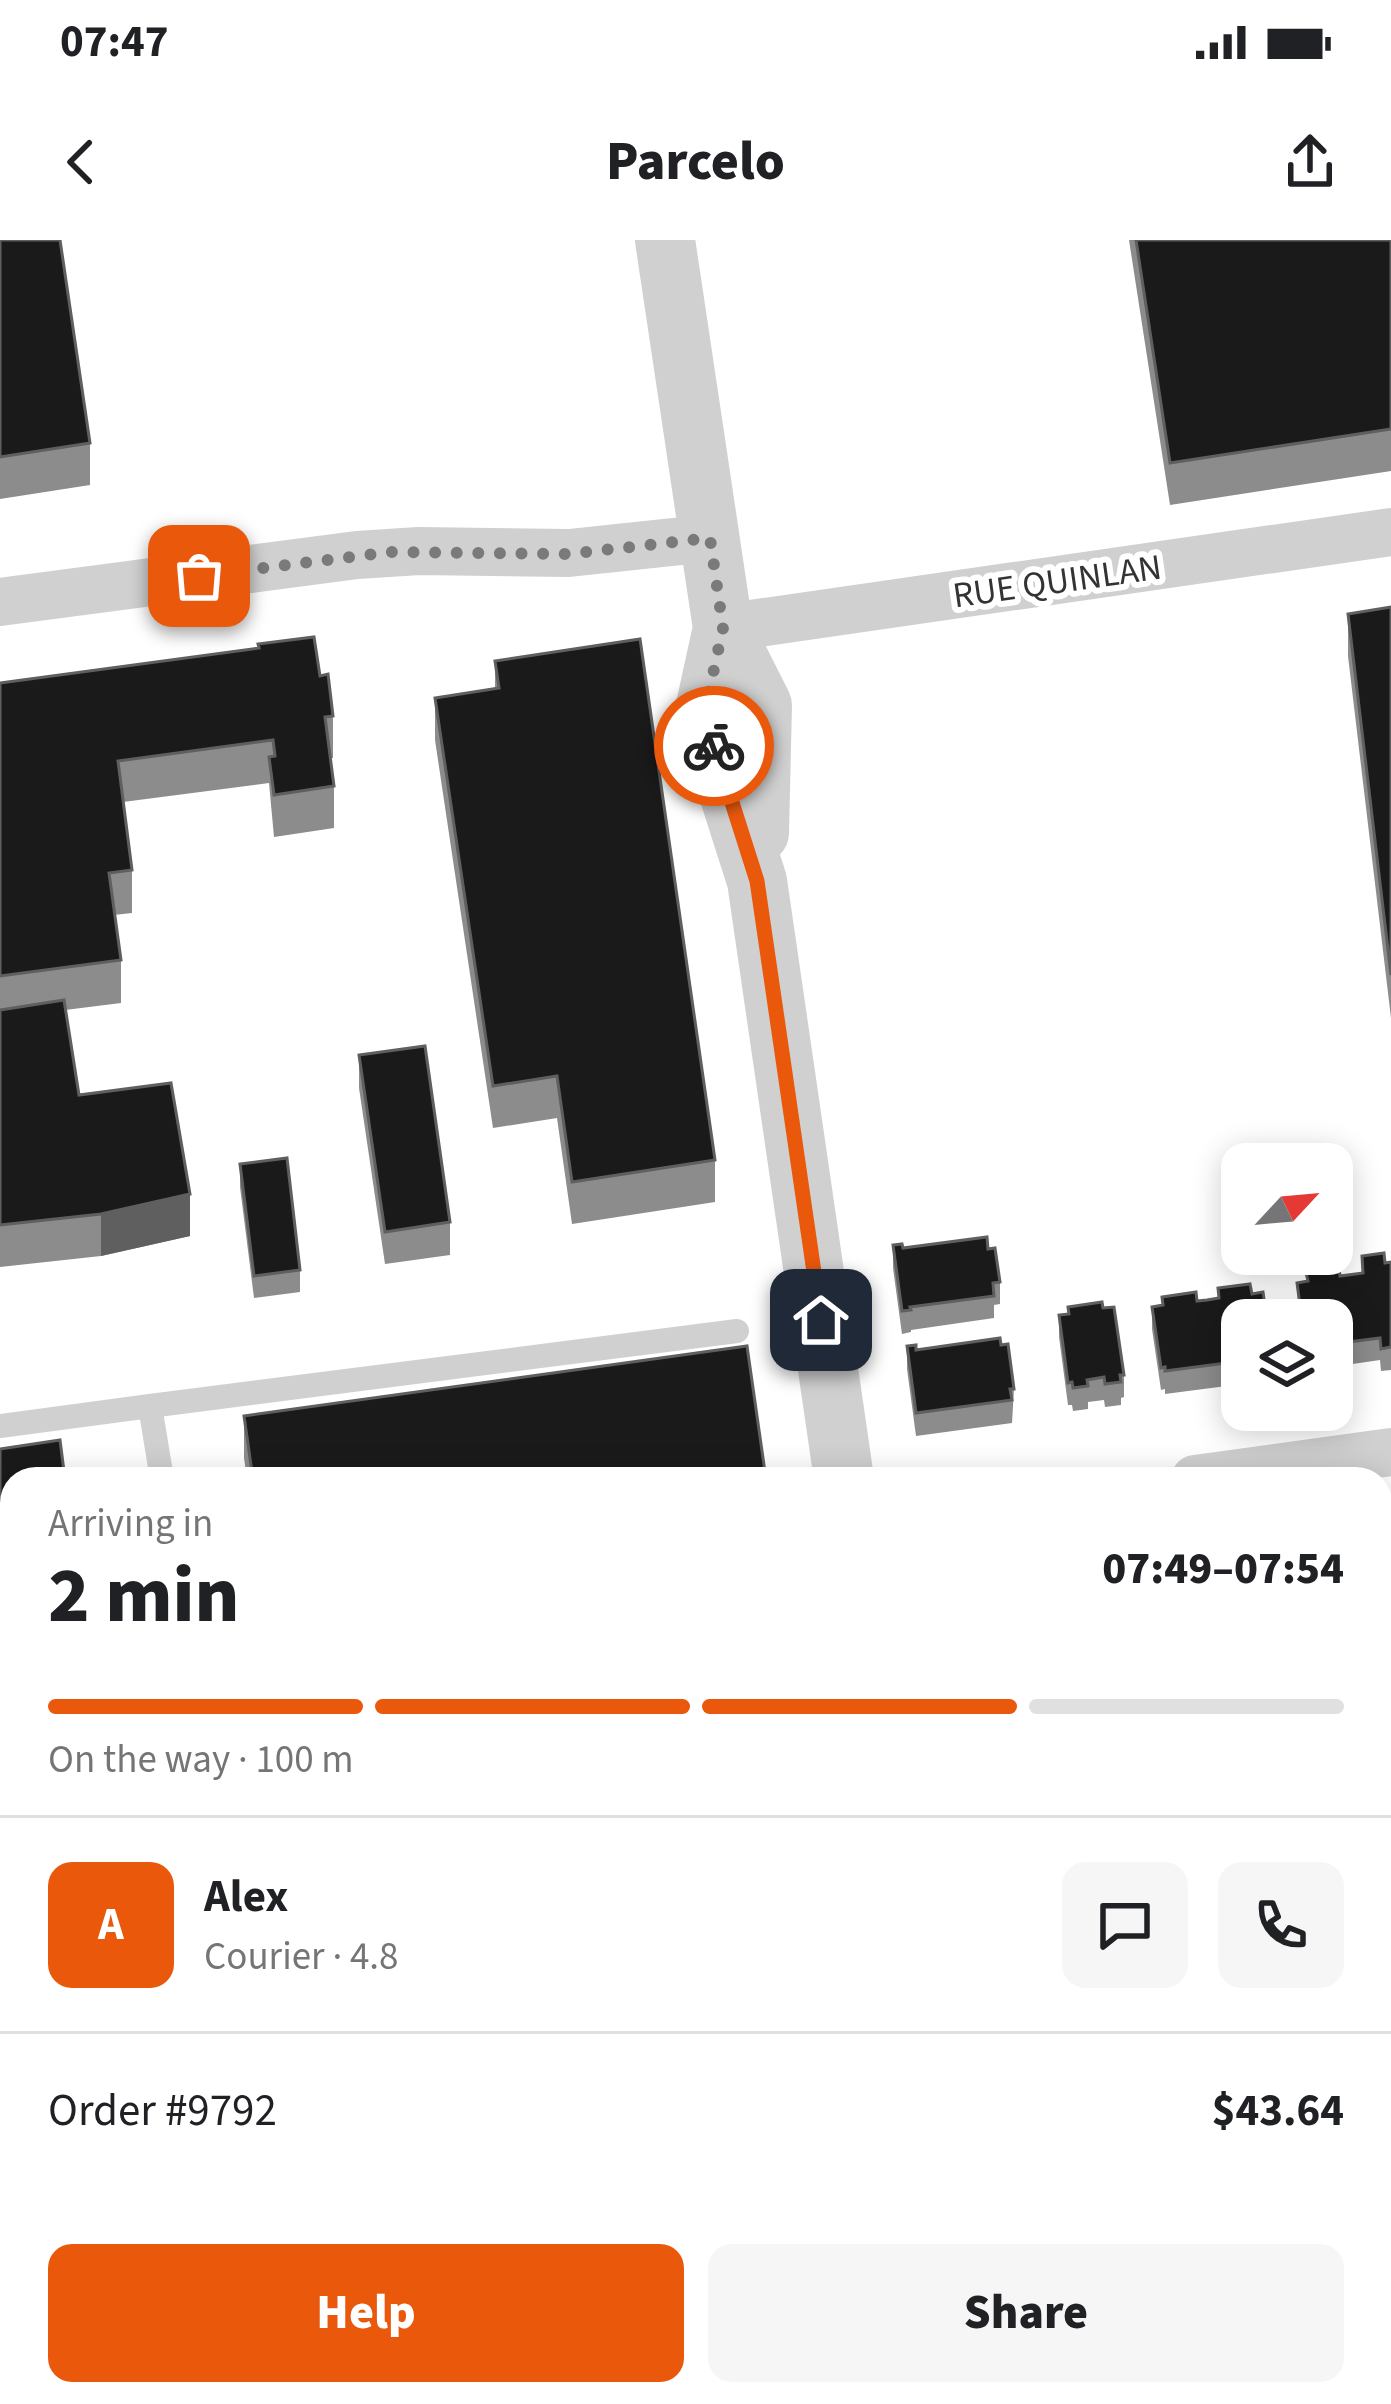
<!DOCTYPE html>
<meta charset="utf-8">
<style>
body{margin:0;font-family:"Source Sans 3",sans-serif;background:#f6f6f6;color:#202124;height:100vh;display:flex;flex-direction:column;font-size:45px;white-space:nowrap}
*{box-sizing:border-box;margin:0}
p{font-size:39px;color:#757577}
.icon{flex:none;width:66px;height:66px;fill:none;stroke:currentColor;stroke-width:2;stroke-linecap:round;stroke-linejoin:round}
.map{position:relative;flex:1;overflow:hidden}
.sheet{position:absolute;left:0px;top:1227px;width:1392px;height:939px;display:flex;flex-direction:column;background:#fff;border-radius:36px 36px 0 0;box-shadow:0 6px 30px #0003}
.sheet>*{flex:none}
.needle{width:78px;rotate:64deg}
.tools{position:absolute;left:1221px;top:903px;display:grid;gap:24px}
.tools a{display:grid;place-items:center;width:132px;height:132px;border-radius:24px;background:#fff;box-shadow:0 6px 30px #0003;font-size:60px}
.pin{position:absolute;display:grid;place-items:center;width:102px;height:102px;color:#fff;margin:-51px;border-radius:24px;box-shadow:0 6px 18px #0006}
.courier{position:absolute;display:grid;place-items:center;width:120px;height:120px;margin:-60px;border:9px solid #ea580c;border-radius:50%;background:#fff;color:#222;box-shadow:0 3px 15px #0007}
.summary em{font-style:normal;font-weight:800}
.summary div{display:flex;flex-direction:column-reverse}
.summary{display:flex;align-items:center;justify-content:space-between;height:204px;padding:0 48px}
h1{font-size:78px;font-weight:800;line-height:90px}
.bar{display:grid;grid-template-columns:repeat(4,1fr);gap:18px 12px;align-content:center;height:144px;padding:0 48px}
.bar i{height:15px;border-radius:9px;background:#e0e0e0}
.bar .current{background:#ea580c}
.bar p{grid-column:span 4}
.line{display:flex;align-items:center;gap:30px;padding:0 48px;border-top:3px solid #e0e0e0}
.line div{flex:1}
.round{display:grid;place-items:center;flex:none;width:126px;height:126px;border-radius:24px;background:#f6f6f6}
.cta{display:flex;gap:24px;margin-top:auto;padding:24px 48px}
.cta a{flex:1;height:138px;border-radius:24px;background:#ea580c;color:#fff;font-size:48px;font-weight:800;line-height:138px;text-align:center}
.cta a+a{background:#f6f6f6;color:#202124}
.status{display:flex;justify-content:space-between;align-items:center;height:84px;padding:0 60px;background:#fff;direction:ltr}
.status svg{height:33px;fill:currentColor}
header{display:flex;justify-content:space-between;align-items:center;height:156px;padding:0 48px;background:#fff;font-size:54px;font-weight:800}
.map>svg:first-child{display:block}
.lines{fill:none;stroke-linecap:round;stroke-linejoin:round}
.service{stroke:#d0d0d0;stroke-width:24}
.minor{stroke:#d0d0d0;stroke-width:48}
.tertiary{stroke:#d0d0d0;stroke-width:60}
.wall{fill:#8c8c8c}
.shaded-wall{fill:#5f5f5f}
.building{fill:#1a1a1a;stroke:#5f5f5f;stroke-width:3}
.done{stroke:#7a7a7a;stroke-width:12;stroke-dasharray:0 21.6}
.route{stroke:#ea580c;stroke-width:15}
.labels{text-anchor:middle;stroke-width:12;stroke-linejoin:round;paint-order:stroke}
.street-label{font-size:36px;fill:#333;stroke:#fff}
</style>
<div class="status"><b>07:47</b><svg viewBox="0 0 49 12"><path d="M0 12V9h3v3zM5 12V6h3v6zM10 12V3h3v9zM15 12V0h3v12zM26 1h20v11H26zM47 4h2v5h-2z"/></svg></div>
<header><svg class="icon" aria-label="back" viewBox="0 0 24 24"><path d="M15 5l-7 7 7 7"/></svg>Parcelo<svg class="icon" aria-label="share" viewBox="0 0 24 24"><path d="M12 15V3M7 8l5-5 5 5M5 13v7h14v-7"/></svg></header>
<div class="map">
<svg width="1391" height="2164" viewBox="0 0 1391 2164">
<rect width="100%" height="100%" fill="#fff"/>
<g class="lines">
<path class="service" d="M 150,1166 L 737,1091
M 0,1186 L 150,1166 L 162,1239
M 0,1541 L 12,1539"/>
<path class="minor" d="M 0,362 L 357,315 L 419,311 L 569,313 L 710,298
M 723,388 L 1391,292
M 1195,1239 L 1391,1212
M 1380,1752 L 1391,1750
M 0,1940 L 12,1939"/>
<path class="tertiary" d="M 665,0 L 723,388 L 762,465 L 759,593
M 723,388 L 704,475 L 757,641 L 844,1239
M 976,2154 L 977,2164"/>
</g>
<path class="wall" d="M 0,0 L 90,203 L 90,245 L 0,259 Z
M 1129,0 L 1391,0 L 1391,231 L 1170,265 Z
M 1391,367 L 1391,778 L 1348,416 L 1348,374 Z
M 495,421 L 715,920 L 715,962 L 572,984 L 557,878 L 493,888 L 435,500 L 435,458 L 495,448 Z
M 320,436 L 333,476 L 333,518 L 331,518 L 334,546 L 334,588 L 274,597 L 269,543 L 123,562 L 132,630 L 132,673 L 114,675 L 121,720 L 121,763 L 65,770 L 79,855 L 190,996 L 101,1016 L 0,1027 L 0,443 Z
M 359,815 L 450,982 L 450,1015 L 385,1024 L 359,848 Z
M 240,924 L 300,1030 L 300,1052 L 254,1058 L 240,947 Z
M 893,1005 L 903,1008 L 988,1009 L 1000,1042 L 1000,1064 L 994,1065 L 994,1078 L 911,1090 L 911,1092 L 902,1094 L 893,1028 Z
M 1362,1016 L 1385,1023 L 1391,1022 L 1391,1130 L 1381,1131 L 1380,1120 L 1332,1127 L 1332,1080 L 1299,1080 L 1297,1043 L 1306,1041 L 1306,1033 L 1340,1036 L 1362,1033 Z
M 1218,1048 L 1242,1080 L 1242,1144 L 1165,1154 L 1165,1149 L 1161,1150 L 1152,1089 L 1152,1067 L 1162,1065 L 1162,1057 L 1197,1061 L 1218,1058 Z
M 1068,1067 L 1124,1135 L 1124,1157 L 1121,1158 L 1121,1165 L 1105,1167 L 1104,1160 L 1088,1162 L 1088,1169 L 1073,1171 L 1072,1165 L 1068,1165 L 1059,1097 L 1059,1075 L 1068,1074 Z
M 907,1106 L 1014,1149 L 1012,1183 L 916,1196 L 907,1129 Z
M 244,1176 L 766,1239 L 247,1239 L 244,1218 Z
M 0,1209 L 12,1239 L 12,1454 L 0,1455 Z
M 1380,1279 L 1391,1286 L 1391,1401 L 1380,1403 Z
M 1391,1465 L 1391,1562 L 1381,1563 L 1380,1466 Z
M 12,1597 L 12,1841 L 0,1842 L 0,1598 Z
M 1391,1835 L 1391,1943 L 1380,1861 L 1380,1837 Z
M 12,2014 L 12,2120 L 0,2121 L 0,2016 Z
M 582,2154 L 725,2154 L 725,2164 L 582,2164 Z
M 809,2154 L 895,2154 L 895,2164 L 811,2164 Z"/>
<path class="shaded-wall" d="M 190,954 L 190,996 L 101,1016 L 101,974 Z"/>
<path class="building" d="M 0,0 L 60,0 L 90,203 L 0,217 Z
M 1136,0 L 1391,0 L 1391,189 L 1170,223 Z
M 1391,367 L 1391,735 L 1348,374 Z
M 314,397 L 320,436 L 328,434 L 333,476 L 325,477 L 334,546 L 274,555 L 269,517 L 275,516 L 273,500 L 118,521 L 132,630 L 109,633 L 121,720 L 0,736 L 0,443 L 259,408 L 258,404 Z
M 640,399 L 715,920 L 572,942 L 557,836 L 493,846 L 435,458 L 499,448 L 495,421 Z
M 64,760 L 79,855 L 171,843 L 190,954 L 101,974 L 0,985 L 0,770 Z
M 425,806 L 450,982 L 385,992 L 359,815 Z
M 287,918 L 300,1030 L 254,1036 L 240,924 Z
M 987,997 L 988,1009 L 995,1008 L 1000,1042 L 993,1043 L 994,1056 L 910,1067 L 911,1070 L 902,1071 L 893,1005 L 902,1004 L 903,1008 Z
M 1384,1013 L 1385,1023 L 1391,1022 L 1391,1107 L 1381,1109 L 1380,1098 L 1332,1104 L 1332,1080 L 1302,1080 L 1297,1043 L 1308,1041 L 1306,1033 L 1339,1028 L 1340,1036 L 1363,1033 L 1362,1016 Z
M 1250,1044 L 1252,1054 L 1263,1052 L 1267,1080 L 1242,1080 L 1242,1121 L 1165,1131 L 1165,1127 L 1161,1128 L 1152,1067 L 1163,1065 L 1162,1057 L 1196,1052 L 1197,1061 L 1207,1060 L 1219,1058 L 1218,1048 Z
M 1102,1062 L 1103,1068 L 1114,1067 L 1124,1135 L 1120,1135 L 1121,1142 L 1105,1144 L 1104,1137 L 1087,1140 L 1088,1146 L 1073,1148 L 1072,1142 L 1068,1143 L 1059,1075 L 1069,1074 L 1068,1067 Z
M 1000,1098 L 1001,1105 L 1008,1104 L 1014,1149 L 1010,1149 L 1012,1160 L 916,1173 L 907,1106 L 916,1105 L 916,1110 Z
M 747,1106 L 766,1239 L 253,1239 L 244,1176 Z
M 60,1200 L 65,1239 L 12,1239 L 12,1412 L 0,1413 L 0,1209 Z
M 1390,1277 L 1391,1379 L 1380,1380 L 1380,1279 Z
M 1391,1465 L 1391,1540 L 1381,1540 L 1380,1466 Z
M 12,1597 L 12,1799 L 0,1800 L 0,1598 Z
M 1391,1835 L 1391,1921 L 1380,1838 Z
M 12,2014 L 12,2097 L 0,2099 L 0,2016 Z
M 1384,2076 L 1391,2134 L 1391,2164 L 1334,2164 L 1333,2154 L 1380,2154 L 1380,2077 Z
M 329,2154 L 414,2154 L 415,2164 L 330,2164 Z
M 439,2154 L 553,2154 L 554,2164 L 440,2164 Z
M 587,2154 L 724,2154 L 717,2164 L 600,2164 Z
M 813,2154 L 862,2154 L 814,2161 Z
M 1059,2154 L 1130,2154 L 1131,2164 L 1057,2164 L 1056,2158 L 1060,2157 Z
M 1156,2154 L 1209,2154 L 1210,2164 L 1157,2164 Z
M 1233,2154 L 1299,2154 L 1300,2164 L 1234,2164 Z
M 306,2155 L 307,2164 L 235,2164 Z"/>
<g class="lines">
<path class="done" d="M 199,336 L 391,312 L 569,314 L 710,298 L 723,388 L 704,475 L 714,506"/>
<path class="route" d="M 714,506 L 757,641 L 821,1080"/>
</g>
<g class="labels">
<g class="street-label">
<text transform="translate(1057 340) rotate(-8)" y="13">RUE QUINLAN</text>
</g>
</g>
</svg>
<div class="tools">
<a><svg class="needle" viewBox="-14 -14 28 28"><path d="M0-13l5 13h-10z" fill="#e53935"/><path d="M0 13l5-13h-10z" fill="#757577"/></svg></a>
<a><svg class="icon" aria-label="layers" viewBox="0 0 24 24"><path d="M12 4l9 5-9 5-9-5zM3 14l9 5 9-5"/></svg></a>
</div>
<div class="pin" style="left:199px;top:336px;background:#ea580c"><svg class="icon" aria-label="bag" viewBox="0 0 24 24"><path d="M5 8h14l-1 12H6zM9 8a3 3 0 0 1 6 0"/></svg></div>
<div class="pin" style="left:821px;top:1080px;background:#1f2937"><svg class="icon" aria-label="home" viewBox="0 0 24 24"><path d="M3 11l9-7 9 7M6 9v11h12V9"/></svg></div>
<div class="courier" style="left:714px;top:506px"><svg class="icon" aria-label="bike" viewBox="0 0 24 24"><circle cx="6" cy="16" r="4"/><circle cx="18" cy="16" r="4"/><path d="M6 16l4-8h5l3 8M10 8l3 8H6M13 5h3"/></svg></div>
<section class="sheet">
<div class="summary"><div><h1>2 min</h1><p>Arriving in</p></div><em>07:49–07:54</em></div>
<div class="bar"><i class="current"></i><i class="current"></i><i class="current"></i><i></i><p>On the way · 100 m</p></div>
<div class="line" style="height:216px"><b class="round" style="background:#ea580c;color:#fff">A</b><div><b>Alex</b><p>Courier · 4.8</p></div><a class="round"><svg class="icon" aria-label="chat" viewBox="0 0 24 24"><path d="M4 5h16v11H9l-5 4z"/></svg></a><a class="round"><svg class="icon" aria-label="phone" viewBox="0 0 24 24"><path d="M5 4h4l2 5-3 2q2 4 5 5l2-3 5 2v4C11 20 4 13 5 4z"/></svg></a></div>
<div class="line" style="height:156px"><div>Order #9792</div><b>$43.64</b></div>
<div class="cta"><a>Help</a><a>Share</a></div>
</section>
</div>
